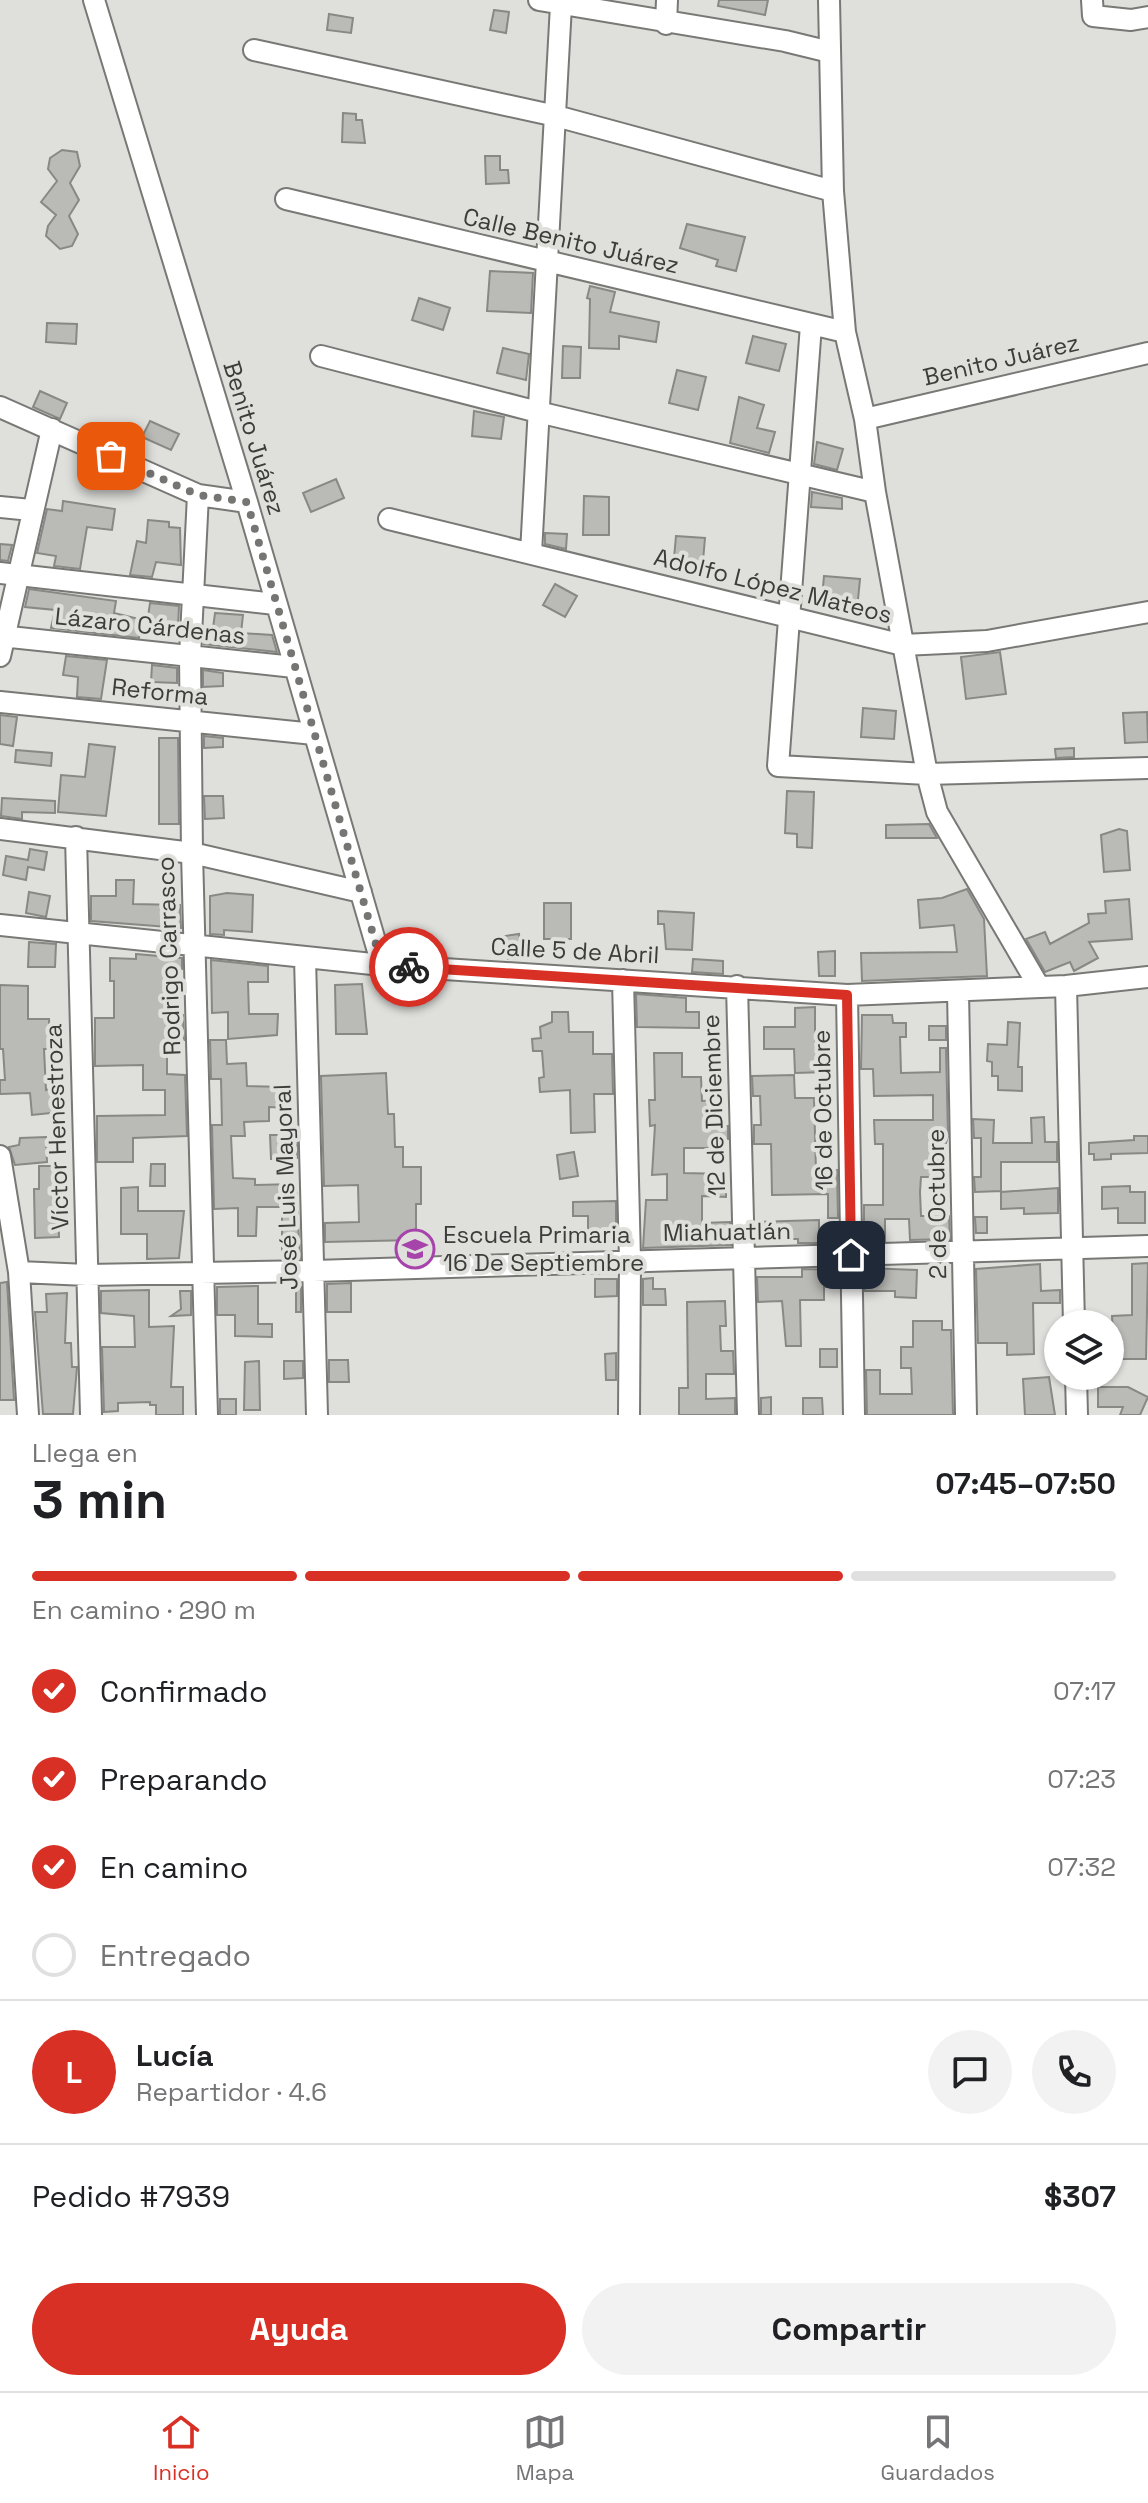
<!DOCTYPE html>
<html lang="es">
<meta charset="utf-8">
<style>
body{margin:0;font-family:"Space Grotesk",sans-serif;background:#f2f2f2;color:#202124;height:100vh;display:flex;flex-direction:column;font-size:30px;white-space:nowrap}
*{box-sizing:border-box;margin:0}
p{font-size:26px;color:#757577}
.icon{flex:none;width:44px;height:44px;fill:none;stroke:currentColor;stroke-width:2;stroke-linecap:round;stroke-linejoin:round}
.map{position:relative;height:1415px;overflow:hidden}
.side{display:flex;flex-direction:column;background:#fff;flex:1}
.side>*{flex:none}
.controls{position:absolute;left:1044px;top:1310px;display:grid;gap:16px}
.controls a{display:grid;place-items:center;width:80px;height:80px;border-radius:50%;background:#fff;box-shadow:0 2px 6px #0004;font-size:40px}
.pin{position:absolute;display:grid;place-items:center;width:68px;height:68px;color:#fff;margin:-34px;border-radius:16px;box-shadow:0 4px 12px #0006}
.courier{position:absolute;display:grid;place-items:center;width:80px;height:80px;margin:-40px;border:6px solid #d93025;border-radius:50%;background:#fff;color:#222;box-shadow:0 2px 10px #0007}
.summary em{font-style:normal;font-weight:700}
.summary div{display:flex;flex-direction:column-reverse}
.summary{display:flex;align-items:center;justify-content:space-between;height:136px;padding:0 32px}
h1{font-size:52px;font-weight:700;line-height:60px}
.bar{display:grid;grid-template-columns:repeat(4,1fr);gap:12px 8px;align-content:center;height:96px;padding:0 32px}
.bar i{height:10px;border-radius:6px;background:#e0e0e0}
.bar .selected{background:#d93025}
.bar p{grid-column:span 4}
.line{display:flex;align-items:center;gap:20px;padding:0 32px;border-top:2px solid #e0e0e0}
.line div{flex:1}
.round{display:grid;place-items:center;flex:none;width:84px;height:84px;border-radius:42px;background:#f2f2f2}
ol{padding:0 32px;list-style:none}
li{display:flex;align-items:center;gap:24px;height:88px}
li p{margin-inline-start:auto}
li .icon{padding:8px;border-radius:50%;background:#d93025;color:#fff;stroke-width:4}
li:last-child{color:#757577}
li i{width:44px;height:44px;border:4px solid #e0e0e0;border-radius:50%}
.cta{display:flex;gap:16px;margin-top:auto;padding:16px 32px}
.cta a{flex:1;height:92px;border-radius:48px;background:#d93025;color:#fff;font-size:32px;font-weight:700;line-height:92px;text-align:center}
.cta a+a{background:#f2f2f2;color:#202124}
.dock{display:flex;justify-content:space-around;align-items:center;height:112px;border-top:2px solid #e0e0e0;background:#fff;font-size:22px;color:#757577}
.dock a{display:grid;justify-items:center;gap:4px}
.dock .selected{color:#d93025}
.map>svg:first-child{display:block}
.building{fill:#babab6;stroke:#888985;stroke-width:2}
.lines{fill:none;stroke-linecap:round;stroke-linejoin:round}
.street-casing{stroke:#787975;stroke-width:24}
.street{stroke:#fff;stroke-width:20}
.done{stroke:#757573;stroke-width:8;stroke-dasharray:0 14.4}
.route{stroke:#d93025;stroke-width:10}
.labels{text-anchor:middle;stroke-width:8;stroke-linejoin:round;paint-order:stroke}
.street-label{font-size:24px;fill:#3c3c3a;stroke:#dfe0dc}
.poi-label{font-size:24px;fill:#3c3c3a;stroke:#dfe0dc;text-anchor:start}
</style>
<div class="map">
<svg width="1148" height="1415" viewBox="0 0 1148 1415">
<rect width="100%" height="100%" fill="#dfe0dc"/>
<path class="building" d="M 719,0 L 768,0 L 765,15 L 718,6 Z
M 494,10 L 509,12 L 506,33 L 490,30 Z
M 329,14 L 353,18 L 351,33 L 327,30 Z
M 343,113 L 356,114 L 356,120 L 362,120 L 365,143 L 342,142 Z
M 62,150 L 77,152 L 80,166 L 70,183 L 79,200 L 69,216 L 78,234 L 72,246 L 60,249 L 46,236 L 48,226 L 56,215 L 41,202 L 57,181 L 48,169 L 50,158 Z
M 485,156 L 500,156 L 500,170 L 508,170 L 509,183 L 486,184 Z
M 687,224 L 745,237 L 736,271 L 716,266 L 718,260 L 680,248 Z
M 490,271 L 533,273 L 531,313 L 487,311 Z
M 590,286 L 615,292 L 610,312 L 659,322 L 656,342 L 619,336 L 619,349 L 589,348 L 590,299 L 587,298 Z
M 419,298 L 450,308 L 443,330 L 412,320 Z
M 47,323 L 77,324 L 76,344 L 46,342 Z
M 753,336 L 786,344 L 779,371 L 746,363 Z
M 563,346 L 581,347 L 580,378 L 562,378 Z
M 503,348 L 529,354 L 526,380 L 497,373 Z
M 677,370 L 706,377 L 698,410 L 669,403 Z
M 40,391 L 67,403 L 60,419 L 33,407 Z
M 739,397 L 764,405 L 757,428 L 775,432 L 769,453 L 730,443 Z
M 474,411 L 504,417 L 501,439 L 472,436 Z
M 150,421 L 179,434 L 171,450 L 142,437 Z
M 817,442 L 843,449 L 837,470 L 814,464 Z
M 336,479 L 344,498 L 311,512 L 303,493 Z
M 812,492 L 842,498 L 842,509 L 811,507 Z
M 584,496 L 609,497 L 609,535 L 583,535 Z
M 63,501 L 115,509 L 112,530 L 87,527 L 80,569 L 54,566 L 56,556 L 37,553 L 47,509 L 62,511 Z
M 148,520 L 169,522 L 169,527 L 180,528 L 181,565 L 156,562 L 152,577 L 130,575 L 137,541 L 146,543 Z
M 545,533 L 567,534 L 566,549 L 545,544 Z
M 676,536 L 705,538 L 702,572 L 673,569 Z
M 0,544 L 12,545 L 8,561 L 0,560 Z
M 824,576 L 860,579 L 857,610 L 821,608 Z
M 555,584 L 577,596 L 565,617 L 543,605 Z
M 29,589 L 116,601 L 114,613 L 143,620 L 139,638 L 51,628 L 55,610 L 25,607 Z
M 150,603 L 179,606 L 178,628 L 147,623 Z
M 215,613 L 243,615 L 241,633 L 272,635 L 277,652 L 204,644 L 204,628 L 213,628 Z
M 1000,652 L 1006,694 L 966,699 L 961,657 Z
M 66,656 L 107,660 L 101,699 L 77,697 L 78,677 L 63,675 Z
M 152,665 L 177,668 L 177,683 L 151,682 Z
M 203,670 L 223,673 L 223,686 L 203,687 Z
M 863,708 L 896,711 L 894,739 L 861,737 Z
M 1147,712 L 1148,742 L 1125,743 L 1123,713 Z
M 0,715 L 17,717 L 13,746 L 0,744 Z
M 204,736 L 223,738 L 223,747 L 204,748 Z
M 159,738 L 178,738 L 179,824 L 159,824 Z
M 89,744 L 115,747 L 106,816 L 58,812 L 61,775 L 85,777 Z
M 1074,748 L 1074,757 L 1056,758 L 1055,749 Z
M 16,750 L 52,753 L 51,766 L 15,762 Z
M 787,791 L 814,792 L 812,848 L 797,847 L 797,834 L 785,833 Z
M 204,796 L 223,796 L 224,818 L 205,819 Z
M 2,798 L 55,801 L 55,813 L 22,812 L 22,819 L 1,816 Z
M 929,824 L 937,838 L 886,838 L 886,825 Z
M 1119,829 L 1127,831 L 1130,870 L 1104,872 L 1101,835 Z
M 30,849 L 47,852 L 44,870 L 28,867 L 26,880 L 3,875 L 6,856 L 28,860 Z
M 116,880 L 134,880 L 133,904 L 180,905 L 181,928 L 91,921 L 91,896 L 116,896 Z
M 967,889 L 984,919 L 987,976 L 862,981 L 861,953 L 957,952 L 954,925 L 920,928 L 918,900 L 942,898 Z
M 29,892 L 50,896 L 46,917 L 26,913 Z
M 227,893 L 253,895 L 252,932 L 224,930 L 224,935 L 210,934 L 210,896 Z
M 1129,899 L 1132,939 L 1089,942 L 1098,958 L 1074,971 L 1070,962 L 1045,972 L 1026,939 L 1045,932 L 1050,944 L 1089,923 L 1088,914 L 1106,913 L 1105,901 Z
M 544,903 L 571,903 L 571,939 L 544,939 Z
M 658,911 L 694,913 L 692,950 L 666,949 L 664,924 L 658,924 Z
M 519,934 L 522,958 L 508,959 L 505,936 Z
M 29,942 L 56,944 L 55,967 L 28,967 Z
M 835,951 L 835,976 L 819,976 L 818,952 Z
M 136,954 L 182,958 L 182,969 L 169,969 L 169,1015 L 183,1015 L 184,1040 L 167,1040 L 167,1074 L 185,1075 L 187,1136 L 133,1138 L 133,1162 L 97,1162 L 97,1116 L 165,1115 L 165,1090 L 143,1090 L 143,1065 L 95,1066 L 95,1018 L 114,1018 L 114,981 L 110,981 L 110,958 L 136,959 Z
M 693,959 L 723,961 L 723,974 L 692,972 Z
M 211,960 L 268,966 L 268,982 L 248,982 L 249,1014 L 278,1014 L 277,1035 L 228,1039 L 228,1012 L 212,1013 Z
M 362,984 L 367,1034 L 336,1034 L 335,985 Z
M 0,985 L 28,986 L 28,1019 L 49,1019 L 50,1049 L 44,1049 L 46,1090 L 58,1088 L 60,1112 L 32,1115 L 30,1093 L 0,1094 L 0,1080 L 5,1080 L 3,1049 L 0,1049 Z
M 636,994 L 686,998 L 686,1012 L 699,1012 L 699,1028 L 637,1027 Z
M 815,1007 L 815,1050 L 827,1049 L 828,1072 L 795,1073 L 794,1049 L 764,1049 L 764,1027 L 795,1027 L 795,1008 Z
M 552,1012 L 568,1012 L 569,1032 L 593,1032 L 593,1054 L 612,1054 L 613,1094 L 594,1094 L 595,1132 L 571,1133 L 570,1090 L 540,1092 L 539,1078 L 544,1077 L 542,1051 L 533,1051 L 532,1039 L 541,1038 L 540,1027 L 552,1022 Z
M 862,1015 L 892,1015 L 893,1023 L 906,1023 L 906,1037 L 900,1037 L 901,1073 L 940,1072 L 940,1048 L 946,1048 L 948,1136 L 946,1143 L 938,1143 L 938,1177 L 921,1177 L 920,1192 L 921,1216 L 949,1216 L 950,1239 L 910,1240 L 909,1219 L 885,1219 L 885,1241 L 864,1242 L 864,1205 L 883,1205 L 883,1144 L 875,1144 L 874,1120 L 933,1120 L 933,1095 L 874,1096 L 873,1069 L 861,1069 Z
M 1008,1022 L 1020,1023 L 1018,1067 L 1022,1067 L 1022,1091 L 998,1090 L 998,1076 L 992,1076 L 992,1062 L 987,1061 L 988,1044 L 1007,1045 Z
M 929,1026 L 946,1026 L 946,1040 L 929,1040 Z
M 210,1040 L 226,1040 L 227,1064 L 246,1063 L 247,1086 L 286,1087 L 286,1108 L 269,1107 L 269,1121 L 244,1122 L 245,1136 L 231,1136 L 233,1178 L 255,1179 L 255,1185 L 296,1184 L 300,1258 L 282,1258 L 282,1207 L 257,1207 L 256,1236 L 238,1236 L 238,1208 L 214,1209 L 212,1125 L 222,1125 L 221,1079 L 211,1079 Z
M 654,1053 L 682,1053 L 682,1077 L 701,1077 L 702,1101 L 719,1100 L 720,1126 L 728,1126 L 728,1139 L 716,1139 L 716,1148 L 684,1148 L 684,1173 L 726,1174 L 726,1197 L 702,1196 L 702,1223 L 730,1222 L 731,1245 L 643,1248 L 646,1200 L 667,1200 L 667,1174 L 652,1175 L 655,1125 L 650,1126 L 649,1100 L 655,1100 Z
M 386,1073 L 388,1114 L 394,1114 L 395,1147 L 403,1147 L 403,1167 L 421,1167 L 421,1204 L 416,1204 L 416,1240 L 325,1242 L 325,1223 L 359,1222 L 358,1185 L 324,1186 L 321,1076 Z
M 794,1075 L 795,1098 L 814,1098 L 816,1171 L 837,1170 L 838,1218 L 828,1218 L 828,1194 L 772,1195 L 771,1144 L 754,1144 L 754,1125 L 761,1125 L 760,1096 L 753,1096 L 752,1076 Z
M 1044,1117 L 1045,1142 L 1057,1142 L 1057,1162 L 1001,1162 L 1001,1191 L 975,1192 L 974,1177 L 981,1177 L 981,1138 L 974,1138 L 973,1119 L 994,1120 L 993,1143 L 1032,1143 L 1031,1118 Z
M 270,1135 L 297,1135 L 297,1158 L 271,1159 Z
M 1134,1136 L 1148,1136 L 1148,1153 L 1111,1154 L 1111,1159 L 1094,1160 L 1094,1154 L 1089,1154 L 1089,1143 L 1134,1140 Z
M 46,1137 L 47,1162 L 15,1165 L 9,1147 L 19,1145 L 20,1138 Z
M 574,1152 L 578,1176 L 560,1179 L 557,1155 Z
M 151,1164 L 165,1164 L 165,1186 L 150,1186 Z
M 39,1166 L 62,1166 L 62,1188 L 58,1188 L 59,1237 L 35,1238 L 34,1189 L 39,1189 Z
M 1130,1186 L 1130,1192 L 1145,1192 L 1145,1223 L 1118,1223 L 1118,1208 L 1102,1209 L 1102,1187 Z
M 138,1187 L 138,1211 L 184,1211 L 179,1258 L 147,1259 L 147,1234 L 121,1234 L 121,1188 Z
M 1058,1188 L 1058,1213 L 1024,1214 L 1024,1208 L 1001,1209 L 1001,1192 Z
M 616,1201 L 616,1240 L 588,1241 L 588,1216 L 573,1216 L 573,1202 Z
M 975,1217 L 987,1217 L 987,1233 L 976,1233 Z
M 819,1220 L 819,1243 L 798,1243 L 798,1239 L 756,1239 L 756,1222 Z
M 1148,1263 L 1146,1359 L 1114,1359 L 1112,1316 L 1132,1315 L 1132,1264 Z
M 1040,1264 L 1041,1291 L 1060,1290 L 1060,1303 L 1033,1303 L 1034,1354 L 1007,1355 L 1007,1343 L 978,1343 L 976,1269 Z
M 865,1268 L 917,1270 L 916,1298 L 895,1297 L 895,1291 L 865,1291 Z
M 802,1269 L 839,1270 L 839,1287 L 824,1287 L 824,1300 L 800,1300 L 801,1346 L 786,1346 L 782,1301 L 758,1302 L 757,1277 L 802,1277 Z
M 653,1278 L 653,1289 L 665,1289 L 666,1305 L 643,1305 L 643,1279 Z
M 595,1279 L 617,1279 L 617,1296 L 595,1297 Z
M 7,1282 L 14,1400 L 0,1400 L 0,1283 Z
M 351,1283 L 351,1312 L 327,1312 L 327,1284 Z
M 258,1286 L 258,1324 L 272,1324 L 272,1337 L 235,1336 L 235,1315 L 217,1315 L 217,1287 Z
M 296,1287 L 301,1287 L 301,1312 L 296,1312 Z
M 149,1290 L 149,1327 L 174,1326 L 171,1387 L 183,1387 L 183,1415 L 156,1415 L 156,1405 L 150,1405 L 150,1402 L 118,1403 L 118,1411 L 104,1412 L 102,1347 L 135,1347 L 134,1316 L 101,1313 L 101,1291 Z
M 180,1291 L 191,1291 L 191,1315 L 171,1316 L 181,1309 Z
M 67,1293 L 65,1343 L 71,1343 L 72,1367 L 77,1367 L 73,1414 L 43,1414 L 35,1312 L 47,1312 L 46,1294 Z
M 725,1301 L 726,1326 L 720,1326 L 721,1351 L 733,1351 L 734,1374 L 706,1374 L 706,1399 L 735,1398 L 735,1415 L 679,1415 L 679,1388 L 688,1388 L 687,1302 Z
M 913,1321 L 942,1321 L 942,1330 L 951,1330 L 953,1415 L 867,1415 L 866,1370 L 880,1370 L 880,1394 L 912,1394 L 911,1368 L 901,1368 L 901,1347 L 913,1347 Z
M 820,1349 L 837,1349 L 837,1367 L 820,1367 Z
M 616,1353 L 616,1380 L 606,1380 L 605,1354 Z
M 329,1360 L 348,1360 L 349,1382 L 329,1382 Z
M 259,1361 L 260,1410 L 244,1410 L 245,1362 Z
M 284,1361 L 303,1361 L 303,1378 L 284,1379 Z
M 1049,1377 L 1055,1415 L 1025,1415 L 1023,1379 Z
M 1098,1387 L 1128,1387 L 1148,1397 L 1140,1415 L 1120,1415 L 1123,1407 L 1098,1407 Z
M 771,1397 L 771,1415 L 761,1415 L 761,1398 Z
M 803,1398 L 822,1398 L 823,1415 L 803,1415 Z
M 220,1399 L 236,1399 L 236,1415 L 220,1415 Z"/>
<g class="lines">
<g class="street-casing">
<path id="street" d="M 94,0 L 247,502 L 382,965
M 539,0 L 785,41 L 830,52
M 829,0 L 833,191 L 845,332 L 865,419 L 875,492 L 927,774 L 937,812 L 1038,985
M 1092,0 L 1093,16 L 1131,20 L 1148,17
M 666,24 L 667,0
M 254,50 L 556,116 L 833,191
M 286,199 L 845,332
M 811,325 L 778,766 L 927,774 L 1148,768
M 321,356 L 538,412 L 875,492
M 0,407 L 198,495 L 247,502
M 865,419 L 1148,353
M 198,495 L 190,656 L 192,853 L 207,1415
M 0,507 L 31,510
M 389,519 L 903,645 L 987,641 L 1148,612
M 531,553 L 561,5
M 0,573 L 275,604
M 0,636 L 294,667
M 0,656 L 52,429
M 0,702 L 314,734
M 0,829 L 192,853 L 361,892
M 76,837 L 91,1415
M 0,925 L 382,965 L 847,995 L 1066,986 L 1148,977
M 305,958 L 317,1415
M 623,980 L 630,1260 L 629,1415
M 737,986 L 748,1415
M 1066,986 L 1074,1324
M 958,992 L 966,1415
M 847,995 L 854,1415
M 0,1156 L 19,1272 L 28,1415
M 19,1272 L 87,1275 L 314,1271 L 1148,1246
M 1076,1376 L 1077,1415"/>
</g>
<use href="#street" class="street"/>
</g>
<g class="lines">
<path class="done" d="M 111,456 L 198,495 L 247,502 L 382,965 L 409,967"/>
<path class="route" d="M 409,967 L 847,995 L 851,1255"/>
</g>
<defs>
<g id="school-ring" transform="scale(2)"><circle r="9.5" fill="#dfe0dc" stroke="#a644ab" stroke-width="1.5"/><path d="M0-5L7-2L0 1L-7-2ZM-4 1L0 2.5L4 1V4Q0 6-4 4Z" fill="#a644ab"/></g>
</defs>
<g fill-rule="evenodd">
<use href="#school-ring" x="415" y="1249"/>
</g>
<g class="labels">
<g class="street-label">
<text transform="translate(571 241) rotate(13)" y="8">Calle Benito Juárez</text>
<text transform="translate(1001 360) rotate(-13)" y="8">Benito Juárez</text>
<text transform="translate(254 438) rotate(73)" y="8">Benito Juárez</text>
<text transform="translate(773 586) rotate(14)" y="8">Adolfo López Mateos</text>
<text transform="translate(150 626) rotate(6)" y="8">Lázaro Cárdenas</text>
<text transform="translate(160 692) rotate(6)" y="8">Reforma</text>
<text transform="translate(575 951) rotate(3)" y="8">Calle 5 de Abril</text>
<text transform="translate(169 956) rotate(-92)" y="8">Rodrigo Carrasco</text>
<text transform="translate(714 1105) rotate(-92)" y="8">12 de Diciembre</text>
<text transform="translate(823 1110) rotate(-91)" y="8">16 de Octubre</text>
<text transform="translate(57 1127) rotate(-92)" y="8">Víctor Henestroza</text>
<text transform="translate(286 1187) rotate(-92)" y="8">José Luis Mayoral</text>
<text transform="translate(937 1204) rotate(-91)" y="8">2 de Octubre</text>
<text transform="translate(727 1232) rotate(-1)" y="8">Miahuatlán</text>
</g>
<g class="poi-label">
<text x="443" y="1243">Escuela Primaria<tspan x="443" dy="28">16 De Septiembre</tspan></text>
</g>
</g>
</svg>
<div class="controls">
<a><svg class="icon" aria-label="layers" viewBox="0 0 24 24"><path d="M12 4l9 5-9 5-9-5zM3 14l9 5 9-5"/></svg></a>
</div>
<div class="pin" style="left:111px;top:456px;background:#ea580c"><svg class="icon" aria-label="bag" viewBox="0 0 24 24"><path d="M5 8h14l-1 12H6zM9 8a3 3 0 0 1 6 0"/></svg></div>
<div class="pin" style="left:851px;top:1255px;background:#1f2937"><svg class="icon" aria-label="home" viewBox="0 0 24 24"><path d="M3 11l9-7 9 7M6 9v11h12V9"/></svg></div>
<div class="courier" style="left:409px;top:967px"><svg class="icon" aria-label="bike" viewBox="0 0 24 24"><circle cx="6" cy="16" r="4"/><circle cx="18" cy="16" r="4"/><path d="M6 16l4-8h5l3 8M10 8l3 8H6M13 5h3"/></svg></div>
</div>
<section class="side">
<div class="summary"><div><h1>3 min</h1><p>Llega en</p></div><em>07:45–07:50</em></div>
<div class="bar"><i class="selected"></i><i class="selected"></i><i class="selected"></i><i></i><p>En camino · 290 m</p></div>
<ol>
<li><svg class="icon" aria-label="check" viewBox="0 0 24 24"><path d="M5 12l5 5 9-10"/></svg>Confirmado<p>07:17</p></li>
<li><svg class="icon" aria-label="check" viewBox="0 0 24 24"><path d="M5 12l5 5 9-10"/></svg>Preparando<p>07:23</p></li>
<li><svg class="icon" aria-label="check" viewBox="0 0 24 24"><path d="M5 12l5 5 9-10"/></svg>En camino<p>07:32</p></li>
<li><i></i>Entregado</li>
</ol>
<div class="line" style="height:144px"><b class="round" style="background:#d93025;color:#fff">L</b><div><b>Lucía</b><p>Repartidor · 4.6</p></div><a class="round"><svg class="icon" aria-label="chat" viewBox="0 0 24 24"><path d="M4 5h16v11H9l-5 4z"/></svg></a><a class="round"><svg class="icon" aria-label="phone" viewBox="0 0 24 24"><path d="M5 4h4l2 5-3 2q2 4 5 5l2-3 5 2v4C11 20 4 13 5 4z"/></svg></a></div>
<div class="line" style="height:104px"><div>Pedido #7939</div><b>$307</b></div>
<div class="cta"><a>Ayuda</a><a>Compartir</a></div>
</section>
<nav class="dock">
<a class="selected"><svg class="icon" aria-label="home" viewBox="0 0 24 24"><path d="M3 11l9-7 9 7M6 9v11h12V9"/></svg>Inicio</a>
<a><svg class="icon" aria-label="map" viewBox="0 0 24 24"><path d="M3 6l6-2 6 2 6-2v14l-6 2-6-2-6 2zM9 4v14M15 6v14"/></svg>Mapa</a>
<a><svg class="icon" aria-label="saved" viewBox="0 0 24 24"><path d="M7 4h10v16l-5-4-5 4z"/></svg>Guardados</a>
</nav>
